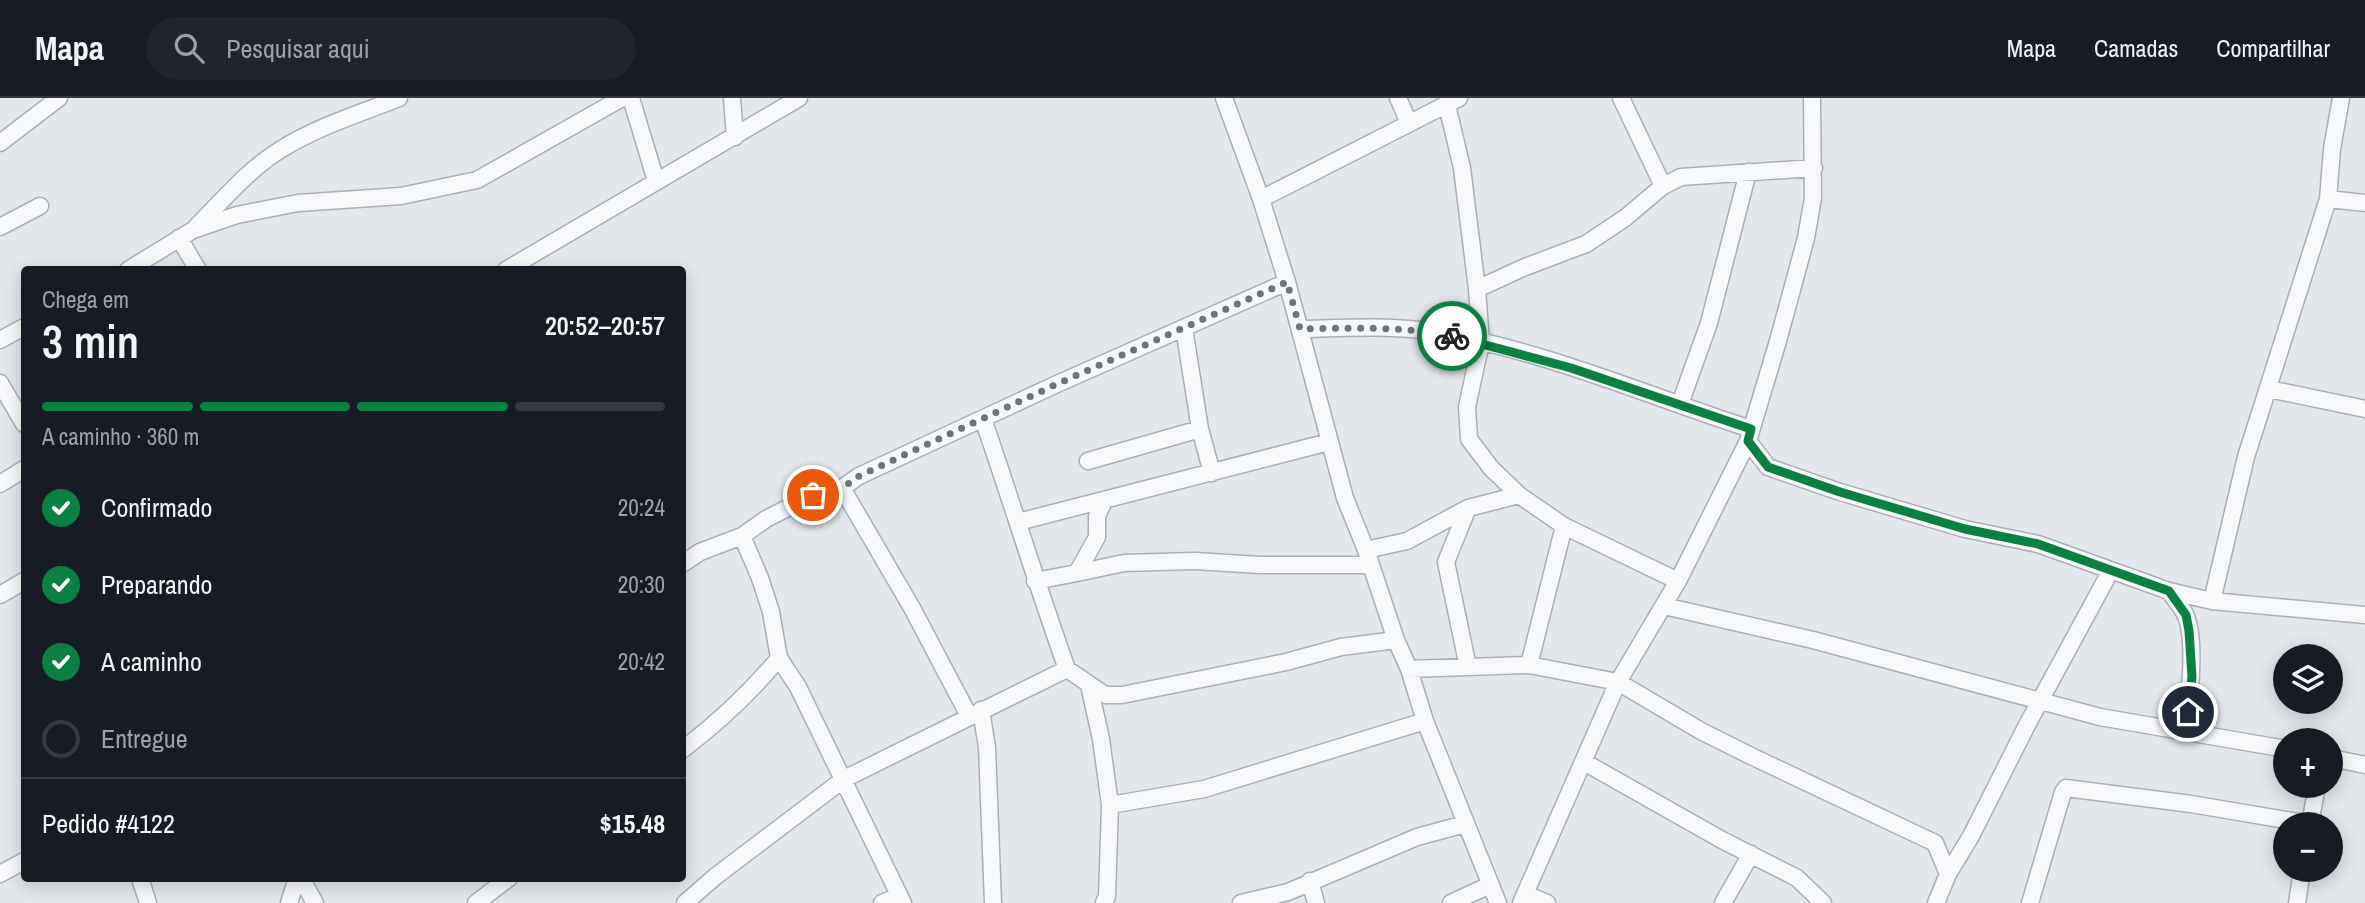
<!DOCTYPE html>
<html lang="pt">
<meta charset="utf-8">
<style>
body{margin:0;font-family:"Archivo Narrow",sans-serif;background:#20242c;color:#f1f3f6;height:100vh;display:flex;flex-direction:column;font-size:26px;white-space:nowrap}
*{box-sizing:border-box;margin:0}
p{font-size:23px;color:#9ea1a6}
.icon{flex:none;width:38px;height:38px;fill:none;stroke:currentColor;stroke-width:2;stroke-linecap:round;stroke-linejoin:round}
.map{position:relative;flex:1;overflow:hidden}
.drawer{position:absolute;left:21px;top:168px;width:665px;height:616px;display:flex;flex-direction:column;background:#171b24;border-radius:7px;box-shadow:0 4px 18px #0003}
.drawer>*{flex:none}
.controls{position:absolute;left:2273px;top:546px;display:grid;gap:14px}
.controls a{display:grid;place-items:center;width:70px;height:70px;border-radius:50%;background:#171b24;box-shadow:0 4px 18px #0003;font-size:35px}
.pin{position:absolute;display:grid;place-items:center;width:60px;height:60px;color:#fff;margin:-30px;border:4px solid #fff;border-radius:50%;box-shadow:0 2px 7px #0007}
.courier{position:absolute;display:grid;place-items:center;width:70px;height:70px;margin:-35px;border:5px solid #0b8043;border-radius:50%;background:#fff;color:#222;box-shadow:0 2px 9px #0007}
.head em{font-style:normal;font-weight:600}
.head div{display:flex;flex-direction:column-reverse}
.head{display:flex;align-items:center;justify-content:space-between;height:119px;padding:0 21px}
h1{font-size:46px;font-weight:600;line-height:52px}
.bar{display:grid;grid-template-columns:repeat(4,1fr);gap:10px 7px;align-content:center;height:84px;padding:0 21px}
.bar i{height:9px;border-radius:5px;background:#363941}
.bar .on{background:#0b8043}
.bar p{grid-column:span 4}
.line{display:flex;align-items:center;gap:18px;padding:0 21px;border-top:2px solid #363941}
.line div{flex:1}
ol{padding:0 21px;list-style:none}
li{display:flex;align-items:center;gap:21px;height:77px}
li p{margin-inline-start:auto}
li .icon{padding:7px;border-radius:50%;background:#0b8043;color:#fff;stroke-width:4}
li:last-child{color:#9ea1a6}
li i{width:38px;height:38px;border:4px solid #363941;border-radius:50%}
header{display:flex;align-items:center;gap:42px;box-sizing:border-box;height:98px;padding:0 35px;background:#171b24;border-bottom:2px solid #363941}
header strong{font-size:33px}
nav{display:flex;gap:38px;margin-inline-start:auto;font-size:24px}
.search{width:490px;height:63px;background:#20242c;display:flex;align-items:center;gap:18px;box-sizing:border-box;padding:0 24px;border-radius:38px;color:#9ea1a6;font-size:26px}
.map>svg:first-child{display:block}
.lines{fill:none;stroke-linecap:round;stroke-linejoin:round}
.minor-casing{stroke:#a9aeb7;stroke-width:19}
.minor{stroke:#f7f8fa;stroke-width:16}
.done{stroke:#6c737f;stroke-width:7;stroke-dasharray:0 12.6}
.route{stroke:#0b8043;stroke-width:9}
</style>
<header>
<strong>Mapa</strong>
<div class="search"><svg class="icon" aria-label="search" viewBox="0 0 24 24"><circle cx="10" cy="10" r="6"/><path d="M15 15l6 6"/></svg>Pesquisar aqui</div>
<nav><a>Mapa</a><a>Camadas</a><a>Compartilhar</a></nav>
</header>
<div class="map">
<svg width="2365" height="805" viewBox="0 0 2365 805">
<rect width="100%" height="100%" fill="#e4e7ec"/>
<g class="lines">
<g class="minor-casing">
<path id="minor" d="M 631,0 L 656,83
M 732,0 L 735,39
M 1224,0 L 1261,101 L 1287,184 L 1345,400 L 1366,452 L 1396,542 L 1409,571 L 1425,623 L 1498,805
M 1398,0 L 1409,25
M 1621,0 L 1663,88
M 1447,7 L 1462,70 L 1477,191 L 1481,244 L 1467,309 L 1469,341 L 1491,370 L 1519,397 L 1564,428 L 1678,483
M 0,45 L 59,0
M 1261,101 L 1459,0
M 2328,101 L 2365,105
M 197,128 C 223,102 249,71 280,52 C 316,29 359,16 399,0
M 0,129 L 40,108
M 179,140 L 198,172
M 128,172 L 193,132 L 237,117 L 298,105 L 401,98 L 477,82 L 622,0
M 506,172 L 799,0
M 1477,191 L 1525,169 L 1586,146 L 1625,120 L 1663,88 L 1681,79 L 1814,70
M 1184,230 L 1200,331 L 1212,375
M 1300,231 C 1344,230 1390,227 1434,234 C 1543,252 1646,297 1751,331
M 0,242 L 24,229
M 0,285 L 24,326
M 2269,291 L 2365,311
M 1680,306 L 1709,225 L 1748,74
M 983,321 C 1012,404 1037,488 1067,571
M 1748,343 L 1768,369 L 1840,394 L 1965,431 L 2038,446 L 2169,493 L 2212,503 L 2365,517
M 1088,363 L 1200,331
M 0,386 L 24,371
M 842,390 L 912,510 L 969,618
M 1104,403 L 1097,418 L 1097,439 L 1077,475 L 1124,465 L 1195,463 L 1260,467 L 1370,467
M 1018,424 L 1329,344
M 742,438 L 760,480 L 771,514 L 779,560 L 798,589 L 903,805
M 1366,452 L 1407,443 L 1468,410 L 1519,397
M 682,466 L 700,454 L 742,438 L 766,421 L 813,397 L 842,390 L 859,378 L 1057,286 L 1287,184
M 1035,483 L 1077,475
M 2169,493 C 2174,500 2181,508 2185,516 C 2197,540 2189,605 2186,633
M 0,497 L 24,483
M 2212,503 L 2246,359 L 2328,101 L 2332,51 L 2341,0
M 1664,508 L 1813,542 L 2100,619 L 2286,651
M 1529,567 L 1564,428
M 1468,569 L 1446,464 L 1468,410
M 1409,571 L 1529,567 L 1618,584 L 1701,633 L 1753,659 L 1935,745 L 1948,776
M 1089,587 L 1101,641 L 1110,707 L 1107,798 L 1104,805
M 981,612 L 987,649 L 993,805
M 682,652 C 719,624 750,595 779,560
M 2331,660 L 2365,667
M 1584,664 L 1722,742 L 1797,780 L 1823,805
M 1110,707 L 1204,691 L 1425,623
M 2310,726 L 2317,688
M 0,776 L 24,763
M 140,780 L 148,805
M 301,780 L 315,805
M 1310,783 L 1316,805
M 1525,796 L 1547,805
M 289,805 L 297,780
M 476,805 L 509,780
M 685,805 L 716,778 L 844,681 L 1067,571 L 1105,597 L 1122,597 L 1286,564 L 1341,549 L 1396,542
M 882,805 L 899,798
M 1241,805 L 1288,794 L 1417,739 L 1465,726
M 1451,805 L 1490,787
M 1521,805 L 1618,584 L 1678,483 L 1748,343 L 1778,243 L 1806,140 L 1813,100 L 1812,0
M 1723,805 L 1751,756
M 1936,805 L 1948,776 L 1971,738 L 2027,627 L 2110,474
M 2030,805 L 2063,694 L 2066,690 L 2191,706 L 2310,726
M 2297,805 L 2302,772"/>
</g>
<use href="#minor" class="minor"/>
</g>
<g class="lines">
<path class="done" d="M 813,397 L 842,390 L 859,378 L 1057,286 L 1287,184 L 1300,231 C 1351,230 1402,228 1452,238"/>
<path class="route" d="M 1452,238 L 1571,270 L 1751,331 L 1748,343 L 1768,369 L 1840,394 L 1965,431 L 2038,446 L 2169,493 L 2186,517 L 2189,533 L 2192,579 L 2188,614"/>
</g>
</svg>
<div class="controls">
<a><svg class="icon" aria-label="layers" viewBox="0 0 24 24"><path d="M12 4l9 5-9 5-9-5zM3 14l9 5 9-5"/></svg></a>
<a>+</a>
<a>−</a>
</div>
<div class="pin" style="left:813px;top:397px;background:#ea580c"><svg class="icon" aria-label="bag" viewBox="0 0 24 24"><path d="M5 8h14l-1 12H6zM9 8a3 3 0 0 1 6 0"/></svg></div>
<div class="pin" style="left:2188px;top:614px;background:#1f2937"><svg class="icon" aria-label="home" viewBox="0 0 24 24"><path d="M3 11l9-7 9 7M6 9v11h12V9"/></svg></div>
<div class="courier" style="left:1452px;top:238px"><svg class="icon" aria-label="bike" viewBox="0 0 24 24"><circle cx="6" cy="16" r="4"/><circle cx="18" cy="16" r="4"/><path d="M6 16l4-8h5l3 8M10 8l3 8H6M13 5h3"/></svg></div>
<section class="drawer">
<div class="head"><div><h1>3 min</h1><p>Chega em</p></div><em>20:52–20:57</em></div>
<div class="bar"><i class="on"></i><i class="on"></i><i class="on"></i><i></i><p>A caminho · 360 m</p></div>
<ol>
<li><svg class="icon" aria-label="check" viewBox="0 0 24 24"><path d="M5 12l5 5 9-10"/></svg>Confirmado<p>20:24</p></li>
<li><svg class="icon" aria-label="check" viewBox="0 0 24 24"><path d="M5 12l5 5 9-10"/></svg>Preparando<p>20:30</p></li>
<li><svg class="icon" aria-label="check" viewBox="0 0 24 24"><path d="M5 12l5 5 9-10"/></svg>A caminho<p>20:42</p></li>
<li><i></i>Entregue</li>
</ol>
<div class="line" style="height:91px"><div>Pedido #4122</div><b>$15.48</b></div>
</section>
</div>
